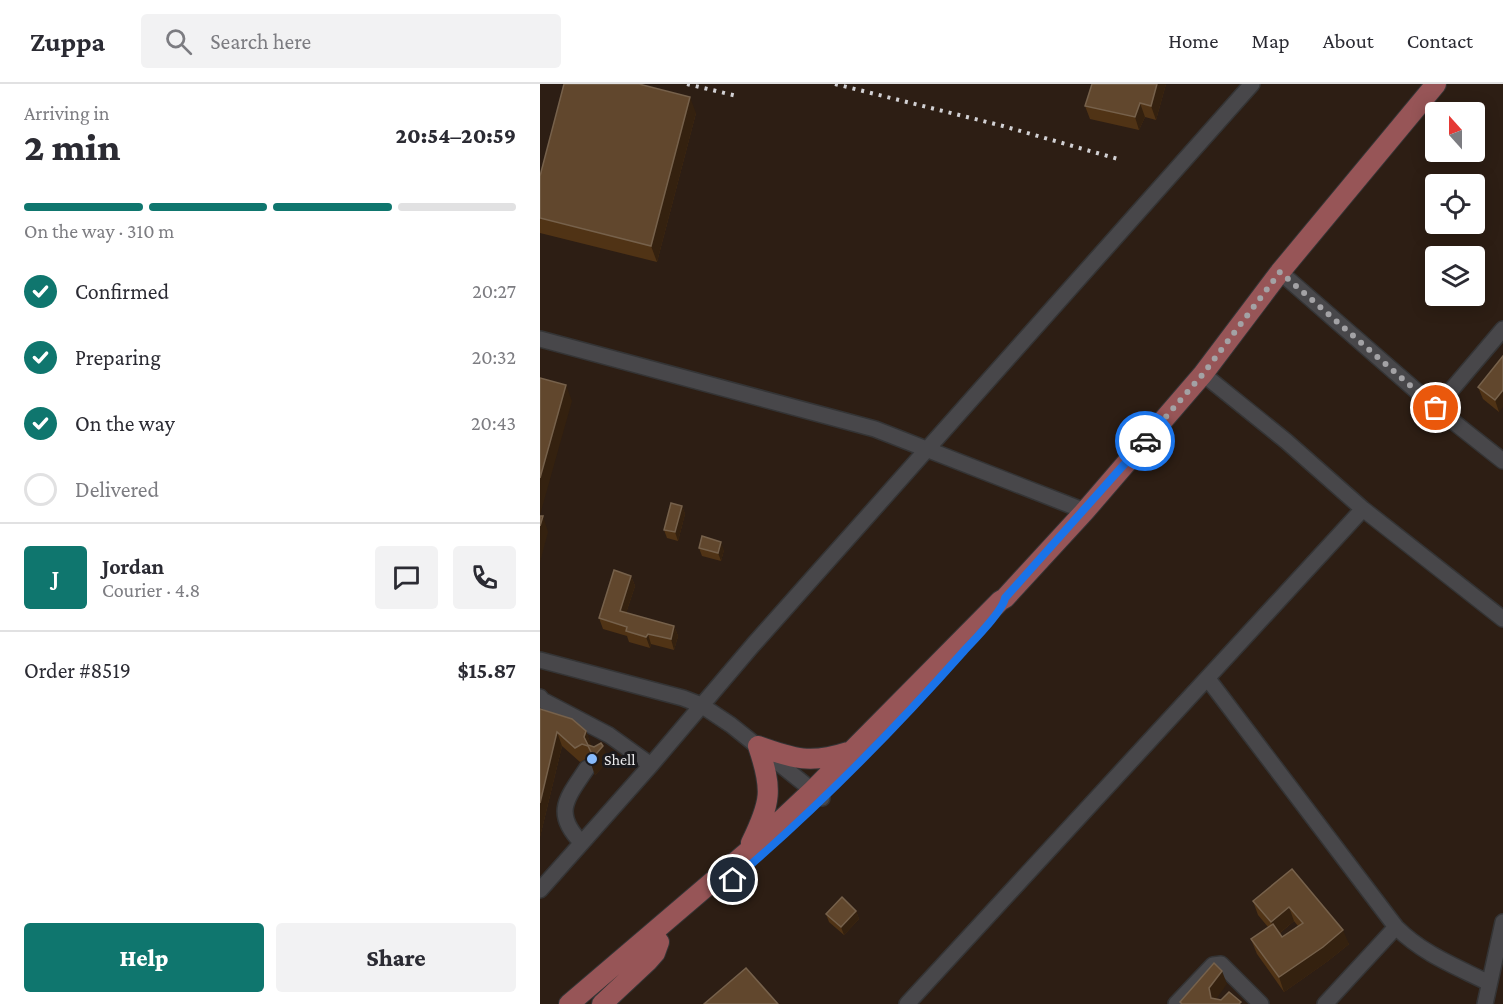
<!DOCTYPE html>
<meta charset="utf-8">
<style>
body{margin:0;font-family:"Crimson Pro",serif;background:#f2f2f3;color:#2b2b33;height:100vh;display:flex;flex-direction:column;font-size:22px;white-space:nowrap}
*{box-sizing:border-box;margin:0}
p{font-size:20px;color:#7c7c81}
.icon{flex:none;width:33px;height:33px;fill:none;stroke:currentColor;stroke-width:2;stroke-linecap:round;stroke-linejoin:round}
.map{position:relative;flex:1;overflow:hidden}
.panel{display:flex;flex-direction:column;background:#fff;width:540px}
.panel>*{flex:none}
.needle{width:39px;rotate:339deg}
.controls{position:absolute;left:885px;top:18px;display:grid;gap:12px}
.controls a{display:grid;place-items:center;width:60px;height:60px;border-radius:6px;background:#fff;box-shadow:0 3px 15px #0003;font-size:30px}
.pin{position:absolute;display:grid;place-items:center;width:51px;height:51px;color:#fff;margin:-26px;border:3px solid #fff;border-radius:50%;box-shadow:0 2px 6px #0007}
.courier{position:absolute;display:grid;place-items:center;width:60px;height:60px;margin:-30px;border:4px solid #1a73e8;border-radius:50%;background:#fff;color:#222;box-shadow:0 2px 8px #0007}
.head em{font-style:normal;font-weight:800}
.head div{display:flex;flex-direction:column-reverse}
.head{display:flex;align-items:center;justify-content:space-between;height:102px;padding:0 24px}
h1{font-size:39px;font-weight:800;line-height:45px}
.bar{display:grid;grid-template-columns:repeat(4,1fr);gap:9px 6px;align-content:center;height:72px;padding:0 24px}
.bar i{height:8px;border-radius:4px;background:#e1e1e2}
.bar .on{background:#0f766e}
.bar p{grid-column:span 4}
.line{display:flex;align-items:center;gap:15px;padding:0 24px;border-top:2px solid #e1e1e2}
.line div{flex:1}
.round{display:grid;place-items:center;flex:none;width:63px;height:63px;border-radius:6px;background:#f2f2f3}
ol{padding:0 24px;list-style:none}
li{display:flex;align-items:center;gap:18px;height:66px}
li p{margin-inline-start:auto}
li .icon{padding:6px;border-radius:50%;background:#0f766e;color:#fff;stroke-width:4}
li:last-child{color:#7c7c81}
li i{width:33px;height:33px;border:3px solid #e1e1e2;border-radius:50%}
.button{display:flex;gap:12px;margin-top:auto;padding:12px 24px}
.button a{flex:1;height:69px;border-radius:6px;background:#0f766e;color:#fff;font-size:24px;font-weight:800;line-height:69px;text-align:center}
.button a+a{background:#f2f2f3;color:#2b2b33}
header{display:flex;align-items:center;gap:36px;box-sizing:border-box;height:84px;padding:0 30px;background:#fff;border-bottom:2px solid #e1e1e2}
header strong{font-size:28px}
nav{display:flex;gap:33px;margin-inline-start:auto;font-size:21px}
.search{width:420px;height:54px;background:#f2f2f3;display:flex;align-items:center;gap:15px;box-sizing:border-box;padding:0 21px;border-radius:6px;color:#7c7c81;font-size:22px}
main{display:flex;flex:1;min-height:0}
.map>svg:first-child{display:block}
.industrial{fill:#2d1e14;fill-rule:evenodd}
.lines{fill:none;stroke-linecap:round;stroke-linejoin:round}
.minor-casing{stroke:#343435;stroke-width:18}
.major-casing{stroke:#343435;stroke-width:22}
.minor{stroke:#48474a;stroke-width:15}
.major{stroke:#975557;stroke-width:20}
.rail{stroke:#d2d1d4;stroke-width:4;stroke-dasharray:3 6;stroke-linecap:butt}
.wall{fill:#503315;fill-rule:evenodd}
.shaded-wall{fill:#34210f}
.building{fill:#61472d;stroke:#76614b;stroke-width:1.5}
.done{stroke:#a3a2a5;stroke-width:6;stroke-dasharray:0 10.8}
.route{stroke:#1a73e8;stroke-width:8}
.poi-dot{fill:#88bbfc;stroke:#1b1a1d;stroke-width:2}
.labels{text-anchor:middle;stroke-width:6;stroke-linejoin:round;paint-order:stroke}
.poi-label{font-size:16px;fill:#ececee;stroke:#1b1a1d;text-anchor:start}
</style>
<header>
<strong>Zuppa</strong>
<div class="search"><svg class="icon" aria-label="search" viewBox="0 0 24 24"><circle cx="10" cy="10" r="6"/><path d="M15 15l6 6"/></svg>Search here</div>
<nav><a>Home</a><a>Map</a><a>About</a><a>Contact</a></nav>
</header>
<main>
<section class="panel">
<div class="head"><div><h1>2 min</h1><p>Arriving in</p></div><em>20:54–20:59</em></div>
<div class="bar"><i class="on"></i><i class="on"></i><i class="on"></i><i></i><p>On the way · 310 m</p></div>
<ol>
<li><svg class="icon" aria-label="check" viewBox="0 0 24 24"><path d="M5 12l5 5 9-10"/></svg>Confirmed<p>20:27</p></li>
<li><svg class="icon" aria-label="check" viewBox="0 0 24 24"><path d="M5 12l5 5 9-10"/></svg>Preparing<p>20:32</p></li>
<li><svg class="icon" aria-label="check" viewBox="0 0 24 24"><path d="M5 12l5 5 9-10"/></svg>On the way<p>20:43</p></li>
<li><i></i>Delivered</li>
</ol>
<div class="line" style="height:108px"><b class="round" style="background:#0f766e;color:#fff">J</b><div><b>Jordan</b><p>Courier · 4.8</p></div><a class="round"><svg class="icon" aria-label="chat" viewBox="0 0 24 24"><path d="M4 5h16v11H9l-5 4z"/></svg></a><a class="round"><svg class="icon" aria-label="phone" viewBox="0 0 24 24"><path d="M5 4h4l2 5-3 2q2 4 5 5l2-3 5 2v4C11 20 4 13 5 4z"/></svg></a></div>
<div class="line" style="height:78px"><div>Order #8519</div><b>$15.87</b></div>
<div class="button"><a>Help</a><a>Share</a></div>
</section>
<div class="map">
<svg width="963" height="920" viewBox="0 0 963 920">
<rect width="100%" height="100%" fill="#1b1a1d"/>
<path class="industrial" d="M 0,0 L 963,0 L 963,920 L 0,920 ZM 896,28 L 934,28 L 934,68 L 896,68 ZM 896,100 L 934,100 L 934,140 L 896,140 ZM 896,172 L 934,172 L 934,212 L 896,212 Z"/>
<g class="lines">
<g class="minor-casing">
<path id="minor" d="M 740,188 L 896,324 L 963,377
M 0,255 L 335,345 L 545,427
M 663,290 L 746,357 L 823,425 L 963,535
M 896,324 L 963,245
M 0,576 L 143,614 L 161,621 L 191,641 L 282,714
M 668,595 L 856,843 C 883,870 915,882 949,899
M 0,613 L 2,616 L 69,651 L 111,681
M 42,759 C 12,729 27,714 47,684
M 0,806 L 111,681 L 213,561 L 712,0
M 367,920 L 823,425
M 636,920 L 673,881 L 681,880 L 721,920
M 785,920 L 856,843
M 945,920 L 963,838"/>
</g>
<g class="major-casing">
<path id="major" d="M 218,662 C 254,675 271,680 308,668
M 211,759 C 231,718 233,706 218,662
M 29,920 L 207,768 L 273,706 L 460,517 L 465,514 L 545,427 L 663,290 L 740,188 L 896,0
M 62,920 L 108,877 L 115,869 L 119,858"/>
</g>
<use href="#minor" class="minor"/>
<use href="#major" class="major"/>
<path class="rail" d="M 147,0 L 197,12
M 295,0 L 463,42 L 578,75"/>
</g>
<path class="wall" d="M 626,0 L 616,36 L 605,33 L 599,46 L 550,35 L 545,22 Z
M 156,29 L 117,178 L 0,149 L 0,92 Z
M 963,272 L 959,328 L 943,315 L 938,303 Z
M 142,422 L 145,430 L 138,457 L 127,454 L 124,446 Z
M 159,464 L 184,466 L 181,477 L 162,472 Z
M 91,492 L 95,502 L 86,529 L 134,542 L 138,552 L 134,566 L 111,560 L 110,564 L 89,558 L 87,552 L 63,545 L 59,534 Z
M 0,625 L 46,647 L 51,662 L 69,676 L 55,691 L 50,675 L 47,674 L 40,678 L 22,662 L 0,753 Z
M 752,785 L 809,860 L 788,877 L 744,908 L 717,870 L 711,855 L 728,843 L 718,831 L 713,817 ZM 754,837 L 758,842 L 742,853 L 740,849 Z
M 316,827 L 319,835 L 304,851 L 289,838 L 286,830 Z"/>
<path class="shaded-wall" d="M 617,0 L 626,0 L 616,36 L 611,22 Z
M 150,13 L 156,29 L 117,178 L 111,162 Z
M 600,19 L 605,33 L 599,46 L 595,33 Z
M 26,301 L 32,317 L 0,431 L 0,394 Z
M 963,306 L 963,323 L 959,328 L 955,316 Z
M 142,422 L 145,430 L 138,457 L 135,448 Z
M 3,432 L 8,448 L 0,478 L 0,442 Z
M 181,458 L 184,466 L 181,477 L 178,469 Z
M 91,492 L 95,502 L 83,538 L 80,527 Z
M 134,542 L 138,552 L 134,566 L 131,555 Z
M 108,550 L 111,560 L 110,564 L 106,553 Z
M 46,647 L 51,661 L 50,666 L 44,653 Z
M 17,648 L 22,662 L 0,753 L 0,719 Z
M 63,662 L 69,676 L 55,691 L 50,677 Z
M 749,823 L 754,837 L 736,852 L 731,838 Z
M 316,827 L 319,835 L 304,851 L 301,843 Z
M 803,846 L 809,860 L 788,877 L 744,908 L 739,893 Z
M 682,887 L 687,900 L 674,918 L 674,920 L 669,904 Z"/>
<path class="building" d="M 24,0 L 99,0 L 150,13 L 111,162 L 0,134 L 0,92 Z
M 552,0 L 617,0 L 611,22 L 600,19 L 595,33 L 545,22 Z
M 963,272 L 963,306 L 955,316 L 938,303 Z
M 0,294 L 26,301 L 0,394 Z
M 131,419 L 142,422 L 135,448 L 124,446 Z
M 0,432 L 3,432 L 0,442 Z
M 162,452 L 181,458 L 178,469 L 159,464 Z
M 74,486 L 91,492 L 80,527 L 134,542 L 131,555 L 108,550 L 106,553 L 86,547 L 87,543 L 59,534 Z
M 0,625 L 32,635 L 46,647 L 44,653 L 48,661 L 54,663 L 61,659 L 63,662 L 50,677 L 52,670 L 48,662 L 42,660 L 35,664 L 17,648 L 0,719 Z
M 752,785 L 803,846 L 783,863 L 739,893 L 711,855 L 733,840 L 742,853 L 763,839 L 749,823 L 731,838 L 713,817 Z
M 302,813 L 316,827 L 301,843 L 286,830 Z
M 674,879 L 682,887 L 669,904 L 671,914 L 681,916 L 689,908 L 701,918 L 699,920 L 642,920 L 640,918 Z
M 206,884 L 238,920 L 164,920 Z"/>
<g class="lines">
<path class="done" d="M 605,357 L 663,290 L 740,188 L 896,324"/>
<path class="route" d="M 193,796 C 275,726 352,648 423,568 C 433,557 463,527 465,514 L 605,357"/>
</g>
<circle class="poi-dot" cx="52" cy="675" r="6"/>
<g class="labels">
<g class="poi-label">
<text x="64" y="681">Shell</text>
</g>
</g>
</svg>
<div class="controls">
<a><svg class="needle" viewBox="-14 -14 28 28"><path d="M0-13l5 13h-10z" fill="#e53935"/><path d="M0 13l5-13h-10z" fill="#7c7c81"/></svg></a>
<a><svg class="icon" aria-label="locate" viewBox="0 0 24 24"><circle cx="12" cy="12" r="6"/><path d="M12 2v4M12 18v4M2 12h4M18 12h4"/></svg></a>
<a><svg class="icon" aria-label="layers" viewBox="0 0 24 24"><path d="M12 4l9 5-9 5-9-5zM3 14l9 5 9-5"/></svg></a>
</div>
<div class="pin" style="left:896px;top:324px;background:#ea580c"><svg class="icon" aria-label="bag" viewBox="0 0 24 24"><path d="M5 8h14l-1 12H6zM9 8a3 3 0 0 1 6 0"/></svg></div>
<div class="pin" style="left:193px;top:796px;background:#1f2937"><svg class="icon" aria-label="home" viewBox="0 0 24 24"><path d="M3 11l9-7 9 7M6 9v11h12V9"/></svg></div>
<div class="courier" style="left:605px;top:357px"><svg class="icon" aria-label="car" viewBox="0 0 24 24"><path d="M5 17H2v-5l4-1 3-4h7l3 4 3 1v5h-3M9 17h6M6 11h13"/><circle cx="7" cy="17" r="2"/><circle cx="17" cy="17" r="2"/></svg></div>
</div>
</main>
